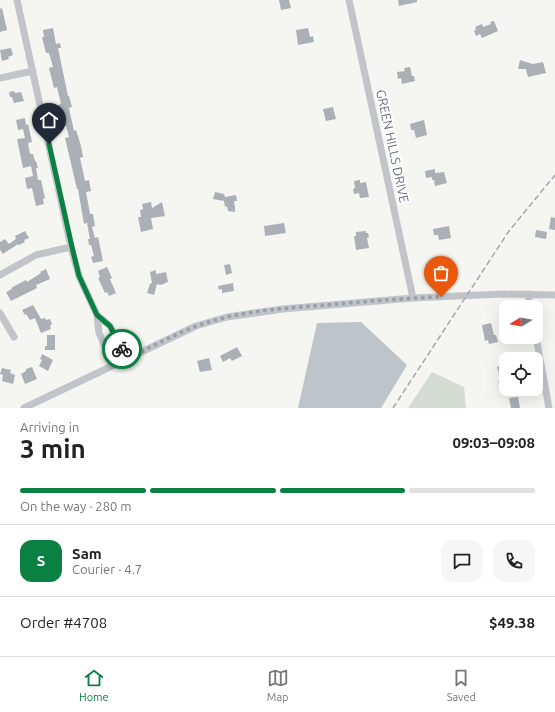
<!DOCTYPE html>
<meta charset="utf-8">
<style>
body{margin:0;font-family:Ubuntu,sans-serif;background:#f6f6f6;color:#222;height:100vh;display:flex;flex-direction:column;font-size:15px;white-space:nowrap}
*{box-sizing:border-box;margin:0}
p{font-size:13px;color:#767676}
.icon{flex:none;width:22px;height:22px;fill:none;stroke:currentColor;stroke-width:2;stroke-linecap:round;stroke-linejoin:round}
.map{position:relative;height:408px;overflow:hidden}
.drawer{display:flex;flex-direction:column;background:#fff;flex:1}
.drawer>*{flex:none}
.needle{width:26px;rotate:259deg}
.controls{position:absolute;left:499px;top:300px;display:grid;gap:8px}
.controls a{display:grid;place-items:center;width:44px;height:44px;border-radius:8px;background:#fff;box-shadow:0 4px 16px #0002;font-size:20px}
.pin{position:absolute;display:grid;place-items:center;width:34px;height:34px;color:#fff;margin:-41px -17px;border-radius:50% 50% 50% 0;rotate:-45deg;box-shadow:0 0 4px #0007}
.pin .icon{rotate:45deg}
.courier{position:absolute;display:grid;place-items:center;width:40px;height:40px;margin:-20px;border:3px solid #0b8043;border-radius:50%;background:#fff;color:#222;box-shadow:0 1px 5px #0007}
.headline em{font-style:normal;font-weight:700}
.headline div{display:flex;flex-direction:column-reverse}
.headline{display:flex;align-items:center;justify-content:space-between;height:68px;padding:0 20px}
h1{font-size:26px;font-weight:700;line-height:30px}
.bar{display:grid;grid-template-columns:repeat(4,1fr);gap:6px 4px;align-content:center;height:48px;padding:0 20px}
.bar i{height:5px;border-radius:3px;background:#e0e0e0}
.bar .active{background:#0b8043}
.bar p{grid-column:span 4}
.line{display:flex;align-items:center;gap:10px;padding:0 20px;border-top:1px solid #e0e0e0}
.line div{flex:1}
.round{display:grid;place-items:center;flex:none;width:42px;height:42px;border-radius:12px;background:#f6f6f6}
.dock{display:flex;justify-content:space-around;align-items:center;height:56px;border-top:1px solid #e0e0e0;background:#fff;font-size:11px;color:#767676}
.dock a{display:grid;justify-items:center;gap:2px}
.dock .active{color:#0b8043}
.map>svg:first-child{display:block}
.green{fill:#d5dcd4}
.water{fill:#bdc4ca}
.building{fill:#abb0b6}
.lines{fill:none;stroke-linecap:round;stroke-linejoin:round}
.minor{stroke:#c1c4c8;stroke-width:7}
.rail{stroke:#a3a6ac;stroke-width:1.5;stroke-dasharray:6 3;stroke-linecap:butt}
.done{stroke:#999fa9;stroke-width:4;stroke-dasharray:0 7.2}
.route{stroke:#0b8043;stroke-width:5}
.labels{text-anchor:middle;stroke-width:4;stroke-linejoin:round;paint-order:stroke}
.street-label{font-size:13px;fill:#677081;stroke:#fff}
</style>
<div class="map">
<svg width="555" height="408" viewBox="0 0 555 408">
<rect width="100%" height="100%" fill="#f5f5f2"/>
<path class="green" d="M 432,372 L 464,387 L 466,408 L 408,408 Z"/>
<path class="water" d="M 361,322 L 407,365 L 381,408 L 298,408 L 317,323 Z"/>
<path class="building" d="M 279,0 L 289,0 L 291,8 L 281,10 Z
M 398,0 L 417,0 L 417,2 L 399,6 Z
M 2,8 L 7,30 L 0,32 L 0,9 Z
M 494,21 L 498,31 L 482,38 L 480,34 L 476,36 L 474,31 L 476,30 L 475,27 L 482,24 L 483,27 L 491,24 L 490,22 Z
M 53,28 L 56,44 L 60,43 L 61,48 L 58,48 L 68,96 L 69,96 L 72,107 L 69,108 L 74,131 L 76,130 L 81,146 L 83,157 L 80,158 L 85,181 L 89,180 L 91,191 L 86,192 L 90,214 L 93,214 L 95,226 L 92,227 L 95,238 L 98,237 L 103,261 L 93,263 L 91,257 L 94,256 L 91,245 L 89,245 L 88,239 L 90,239 L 89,234 L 87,223 L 84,224 L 78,189 L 77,189 L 65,138 L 69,137 L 66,126 L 65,126 L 64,121 L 61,122 L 58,105 L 61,104 L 57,87 L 54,88 L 49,68 L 53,67 L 49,53 L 46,53 L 42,37 L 44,37 L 43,30 Z
M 308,28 L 310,37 L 313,36 L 314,42 L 298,45 L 296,30 Z
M 11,48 L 13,55 L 8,57 L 9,59 L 2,61 L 0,50 Z
M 520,60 L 533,64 L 543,62 L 546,73 L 528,77 L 526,69 L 518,69 Z
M 410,67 L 412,76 L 414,76 L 415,81 L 402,84 L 401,78 L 398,79 L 397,72 L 405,71 L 404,68 Z
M 14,91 L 15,93 L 21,92 L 24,101 L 14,103 L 12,97 L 10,97 L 9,92 Z
M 333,107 L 336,119 L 326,121 L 323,109 Z
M 25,118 L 26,125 L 28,124 L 32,142 L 28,143 L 30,154 L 33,154 L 35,161 L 36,161 L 38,168 L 36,168 L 38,180 L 41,180 L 45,198 L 43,199 L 44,204 L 36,206 L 32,188 L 27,189 L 25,178 L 33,176 L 31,166 L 23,168 L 17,139 L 25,138 L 23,129 L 18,130 L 16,120 Z
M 424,120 L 427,135 L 416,138 L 414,130 L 411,130 L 410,124 Z
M 435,169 L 435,173 L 444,172 L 447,183 L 435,186 L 434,180 L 432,180 L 432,177 L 426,178 L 425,171 Z
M 360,180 L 360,183 L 366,182 L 369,197 L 360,198 L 359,193 L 354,194 L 353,189 L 355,188 L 354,181 Z
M 215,192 L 224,194 L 225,197 L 236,195 L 237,201 L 234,201 L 235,208 L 235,212 L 228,211 L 227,206 L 225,207 L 224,201 L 213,199 Z
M 151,202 L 152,208 L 162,202 L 165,216 L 151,218 L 153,229 L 141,232 L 138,217 L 141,217 L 140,210 L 143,209 L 142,204 Z
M 551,217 L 555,218 L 555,230 L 549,229 Z
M 284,223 L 286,233 L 265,236 L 264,226 Z
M 449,226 L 451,238 L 439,240 L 438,235 L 434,235 L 433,229 Z
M 536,230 L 547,232 L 546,239 L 535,237 Z
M 25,231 L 29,238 L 24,240 L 25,242 L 19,245 L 18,244 L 3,254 L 0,250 L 0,242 L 5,239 L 9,244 L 16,239 L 15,236 Z
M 366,231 L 366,233 L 368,233 L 369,237 L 367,238 L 369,248 L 356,250 L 354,236 L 356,236 L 356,232 Z
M 230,264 L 232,273 L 226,275 L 224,265 Z
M 107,267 L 112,278 L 110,279 L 116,293 L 109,296 L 107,292 L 105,293 L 98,278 L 100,277 L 98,271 Z
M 46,269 L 50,279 L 36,285 L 37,288 L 11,301 L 6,292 L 12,289 L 11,288 L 26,280 L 27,282 L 41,273 L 40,272 Z
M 156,270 L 156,274 L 166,272 L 168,282 L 161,285 L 157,284 L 154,295 L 147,293 L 150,284 L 152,283 L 150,272 Z
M 233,283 L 234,291 L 222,293 L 222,289 L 219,290 L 218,286 Z
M 33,305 L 41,319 L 45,318 L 46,320 L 50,319 L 52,324 L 50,326 L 51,329 L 41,333 L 35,318 L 30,320 L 26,314 L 25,315 L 22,310 Z
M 491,323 L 494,335 L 496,335 L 498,342 L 489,344 L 488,340 L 485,341 L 482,325 Z
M 47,335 L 55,335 L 55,350 L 45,350 L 45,346 L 47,346 Z
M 237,347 L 242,356 L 232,361 L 230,358 L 223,362 L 220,356 Z
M 42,354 L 53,360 L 48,371 L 39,366 L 42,360 L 40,359 Z
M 209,358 L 212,370 L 200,372 L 197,361 Z
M 504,365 L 506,370 L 506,384 L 500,386 L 498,381 L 501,380 L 497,367 Z
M 32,367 L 37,379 L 25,384 L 21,374 L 26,371 L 26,369 Z
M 2,368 L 11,370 L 10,373 L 15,375 L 13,384 L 2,381 L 3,375 L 0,374 Z
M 518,397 L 520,408 L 511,408 L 509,398 Z"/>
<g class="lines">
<path class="minor" d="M 17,0 L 71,247 L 79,276 L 97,315 L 99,333 L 114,365
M 349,0 L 413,298
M 0,78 L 33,71
M 0,275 L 36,255 L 71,247
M 528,294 L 530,307
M 0,313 L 14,337
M 97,315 L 110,326 L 127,359
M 536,337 L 549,408
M 24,408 L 196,326 L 227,317 L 283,309 L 413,298 L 502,294 L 555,295"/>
<path class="rail" d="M 393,408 L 509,231 L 555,175"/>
</g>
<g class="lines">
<path class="done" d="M 122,349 L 127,359 C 152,347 178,332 205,323 C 243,311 285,308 325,305 C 363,302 402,298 441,297"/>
<path class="route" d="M 49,144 L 72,247 L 79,276 L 97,315 L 110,326 L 122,349"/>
</g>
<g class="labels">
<g class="street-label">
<text transform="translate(393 146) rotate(78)" y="5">GREEN HILLS DRIVE</text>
</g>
</g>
</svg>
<div class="controls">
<a><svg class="needle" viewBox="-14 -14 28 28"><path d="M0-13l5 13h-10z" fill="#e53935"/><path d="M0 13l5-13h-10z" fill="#767676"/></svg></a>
<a><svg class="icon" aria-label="locate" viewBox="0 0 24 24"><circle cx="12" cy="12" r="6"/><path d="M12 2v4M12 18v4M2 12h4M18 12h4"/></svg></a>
</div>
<div class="pin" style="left:441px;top:297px;background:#ea580c"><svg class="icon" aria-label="bag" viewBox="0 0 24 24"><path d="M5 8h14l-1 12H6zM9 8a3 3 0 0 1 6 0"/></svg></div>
<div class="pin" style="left:49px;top:144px;background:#1f2937"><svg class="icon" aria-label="home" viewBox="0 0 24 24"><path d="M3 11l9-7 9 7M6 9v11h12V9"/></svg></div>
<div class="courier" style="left:122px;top:349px"><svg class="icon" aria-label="bike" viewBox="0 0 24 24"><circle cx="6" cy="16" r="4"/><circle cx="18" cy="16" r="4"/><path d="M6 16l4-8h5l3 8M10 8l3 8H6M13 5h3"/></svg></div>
</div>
<section class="drawer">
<div class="headline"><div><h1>3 min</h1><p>Arriving in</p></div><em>09:03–09:08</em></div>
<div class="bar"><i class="active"></i><i class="active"></i><i class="active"></i><i></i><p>On the way · 280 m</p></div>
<div class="line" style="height:72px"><b class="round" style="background:#0b8043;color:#fff">S</b><div><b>Sam</b><p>Courier · 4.7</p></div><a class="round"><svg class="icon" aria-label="chat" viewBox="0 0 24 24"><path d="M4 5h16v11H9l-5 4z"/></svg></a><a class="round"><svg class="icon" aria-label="phone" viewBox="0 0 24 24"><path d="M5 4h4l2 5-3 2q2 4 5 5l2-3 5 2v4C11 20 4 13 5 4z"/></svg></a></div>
<div class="line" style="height:52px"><div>Order #4708</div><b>$49.38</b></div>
</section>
<nav class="dock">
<a class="active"><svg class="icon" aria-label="home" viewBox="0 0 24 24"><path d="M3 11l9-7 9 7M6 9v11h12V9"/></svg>Home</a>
<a><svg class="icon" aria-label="map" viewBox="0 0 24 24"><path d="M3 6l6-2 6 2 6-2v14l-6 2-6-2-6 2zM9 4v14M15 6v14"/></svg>Map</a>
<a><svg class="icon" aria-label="saved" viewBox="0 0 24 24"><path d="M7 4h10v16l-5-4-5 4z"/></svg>Saved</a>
</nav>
